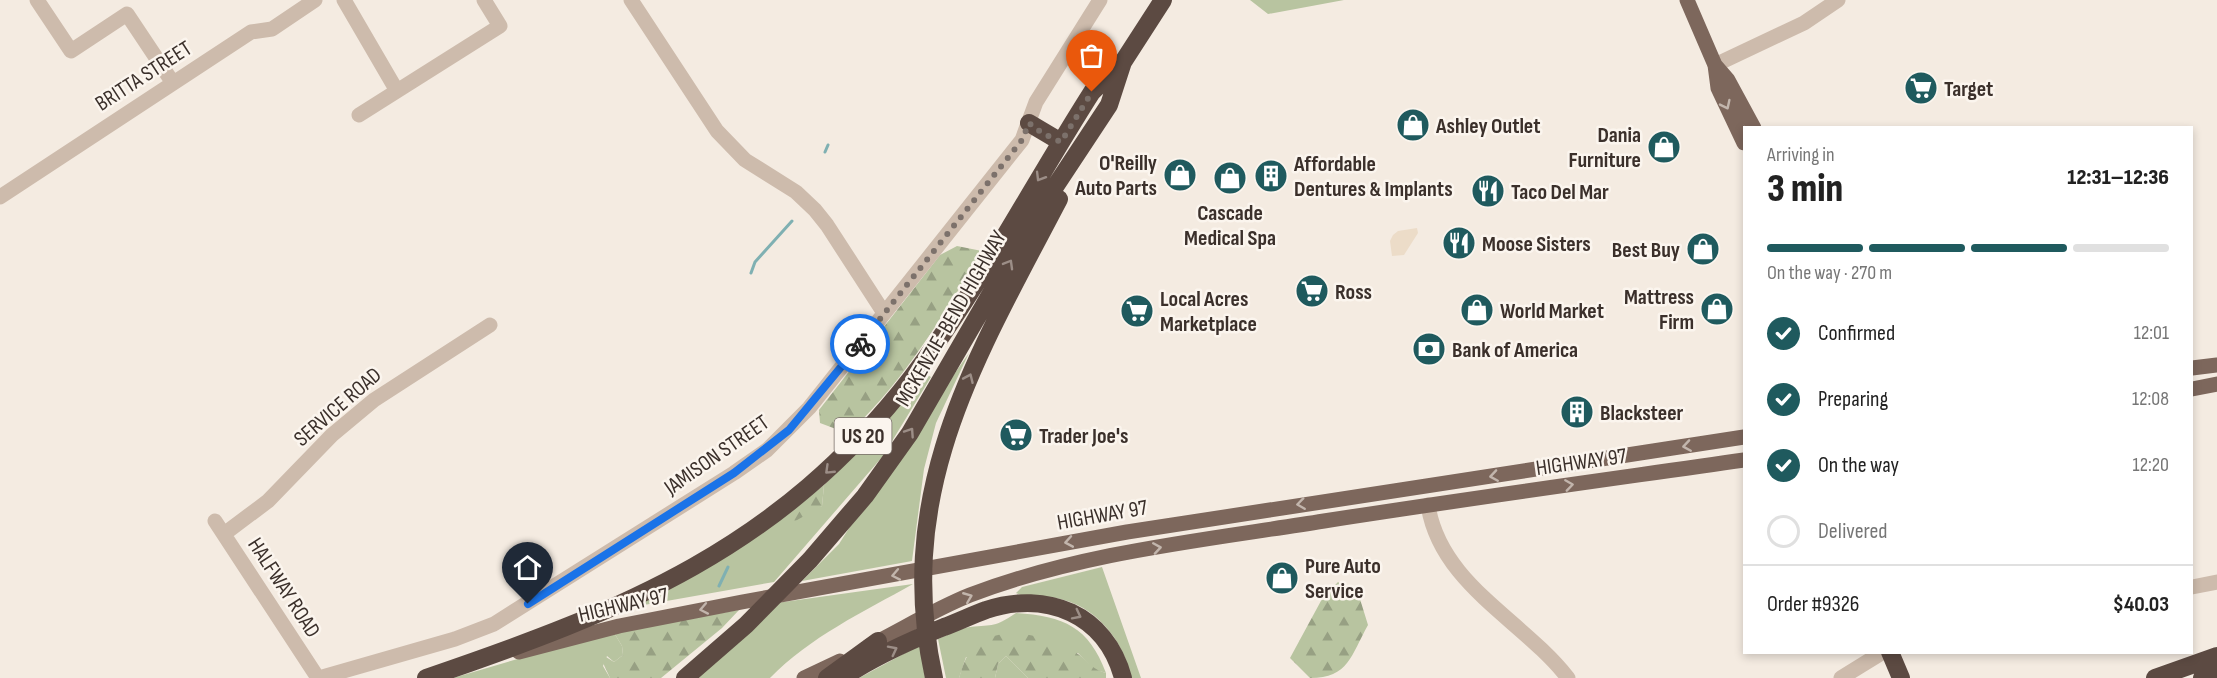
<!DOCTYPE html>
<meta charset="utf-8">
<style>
body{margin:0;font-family:"Sofia Sans Condensed",sans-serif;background:#f6f6f6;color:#222;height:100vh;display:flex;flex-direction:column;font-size:22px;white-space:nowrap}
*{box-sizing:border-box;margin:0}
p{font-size:20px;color:#767676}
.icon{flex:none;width:33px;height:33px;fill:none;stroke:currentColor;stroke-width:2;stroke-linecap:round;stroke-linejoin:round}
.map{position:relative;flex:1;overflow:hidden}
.panel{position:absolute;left:1743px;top:126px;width:450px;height:528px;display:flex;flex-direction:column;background:#fff;border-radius:0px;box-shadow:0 3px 9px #0003}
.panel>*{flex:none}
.pin{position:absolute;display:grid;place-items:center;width:51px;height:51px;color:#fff;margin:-62px -26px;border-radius:50% 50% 50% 0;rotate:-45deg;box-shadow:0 0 6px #0007}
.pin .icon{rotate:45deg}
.courier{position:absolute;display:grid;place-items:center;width:60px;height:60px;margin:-30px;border:4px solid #1a73e8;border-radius:50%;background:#fff;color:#222;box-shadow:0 2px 8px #0007}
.summary em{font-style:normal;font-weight:800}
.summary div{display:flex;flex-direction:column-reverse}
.summary{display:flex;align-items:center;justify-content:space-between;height:102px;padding:0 24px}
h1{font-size:39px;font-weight:800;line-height:45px}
.bar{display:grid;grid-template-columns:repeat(4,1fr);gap:9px 6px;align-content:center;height:72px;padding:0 24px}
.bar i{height:8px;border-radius:4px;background:#e0e0e0}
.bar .current{background:#1f5a5e}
.bar p{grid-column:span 4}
.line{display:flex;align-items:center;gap:15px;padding:0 24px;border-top:2px solid #e0e0e0}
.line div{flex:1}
ol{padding:0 24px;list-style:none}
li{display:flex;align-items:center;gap:18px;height:66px}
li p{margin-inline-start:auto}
li .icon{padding:6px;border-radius:50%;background:#1f5a5e;color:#fff;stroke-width:4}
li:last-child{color:#767676}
li i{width:33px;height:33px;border:3px solid #e0e0e0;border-radius:50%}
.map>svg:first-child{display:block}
.grass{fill:#b8c4a0}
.forest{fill:url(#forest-firs)}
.plaza{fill:#ecdcc8}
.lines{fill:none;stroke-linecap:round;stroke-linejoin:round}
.stream{stroke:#7fb0b2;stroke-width:3}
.minor{stroke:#cdbbac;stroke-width:15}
.major{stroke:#7d675c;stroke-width:15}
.highway{stroke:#5c4a42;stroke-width:18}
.oneway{stroke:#c2b5ac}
.oneway2{stroke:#9c8e87}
.done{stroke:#7c716b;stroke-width:6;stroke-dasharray:0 10.8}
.route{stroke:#1a73e8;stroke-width:8}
.labels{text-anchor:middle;stroke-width:5;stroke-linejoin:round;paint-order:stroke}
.shield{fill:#fbf5ee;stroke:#756b66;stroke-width:1.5}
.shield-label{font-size:21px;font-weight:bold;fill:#3b302b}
.street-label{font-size:22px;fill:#3b302b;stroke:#fbf5ee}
.poi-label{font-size:22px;font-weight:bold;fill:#3b302b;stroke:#fbf5ee;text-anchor:start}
</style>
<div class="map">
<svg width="2217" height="678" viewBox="0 0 2217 678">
<defs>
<pattern id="forest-firs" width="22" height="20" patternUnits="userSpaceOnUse" patternTransform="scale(1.5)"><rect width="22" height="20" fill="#b8c4a0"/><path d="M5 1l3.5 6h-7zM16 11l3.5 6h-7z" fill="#97a083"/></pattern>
</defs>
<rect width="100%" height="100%" fill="#f4ebe1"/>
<path class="grass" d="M 1250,0 L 1344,0 L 1268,14 Z
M 969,353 L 936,423 L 924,469 L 912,561 L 802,581 L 839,544 L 877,484 Z
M 926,374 L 931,377 L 883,456 L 774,582 L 627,608 L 778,521 L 822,506 L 824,485 L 865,445 Z
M 1102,567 L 1141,678 L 1131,678 C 1124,640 1095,605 1056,598 C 1042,595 1029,600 1016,593 L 1022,587 Z
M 913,584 C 863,612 810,637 770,678 L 692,678 L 769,604 Z
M 1016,613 C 1064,616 1089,627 1106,673 L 1093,669 L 1078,653 L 966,657 L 959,678 L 946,678 L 938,639 C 948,635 960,628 970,627 C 994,624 994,628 1016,613 Z
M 613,631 L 622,646 L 623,655 L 614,662 L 607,656 L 603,666 L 610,678 L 453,678 Z
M 920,645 L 925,678 L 859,678 Z
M 1006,656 L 1028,678 L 995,678 L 998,664 Z"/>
<path class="forest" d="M 957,246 L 982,251 C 944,314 906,378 853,429 L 836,429 L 820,423 L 819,410 L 940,255 Z
M 824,485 L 822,506 L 790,524 L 778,521 Z
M 1338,582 L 1360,599 L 1368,625 C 1351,655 1349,678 1310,678 L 1290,658 L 1322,599 Z
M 739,610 L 722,628 L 661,678 L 610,678 L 598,652 L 614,662 L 623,655 L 622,646 L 613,631 Z
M 1012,632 C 1036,636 1055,638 1075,652 C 1088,660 1089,668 1106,673 L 1106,678 L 1028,678 L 1006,656 L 998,664 L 995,678 L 959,678 C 970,642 977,639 1012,632 Z"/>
<path class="plaza" d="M 1417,228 L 1418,233 L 1404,255 L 1392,256 L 1390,241 L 1393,235 L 1398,231 Z"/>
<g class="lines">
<path class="stream" d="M 825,152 L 828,145
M 751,273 L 755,262 L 792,221
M 719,586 L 728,567"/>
<path class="minor" d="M 37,0 L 71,51 L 127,14 L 173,83
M 344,0 L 397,91 L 500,26 L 484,0
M 631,0 L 717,131 L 745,160 L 796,192 L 815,210 L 827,225 L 884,313
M 1715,65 L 1804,23 L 1838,0
M 359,115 L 397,91
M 0,197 L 251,32 L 272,29 L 315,0
M 1428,505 C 1440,584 1523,620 1568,678
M 215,521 L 318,678
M 224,534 L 268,501 L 332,435 L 374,400 L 490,325
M 2192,587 L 2217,582
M 319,678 L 455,639 L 494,624 L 734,473 L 767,450 L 809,408 L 1022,140 L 1036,102 L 1100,0
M 1841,678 L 1883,652"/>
<path class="major" d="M 1687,0 L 1715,65 L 1728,80 L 1754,128
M 1715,65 L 1718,88 L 1744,143
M 2192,368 L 2217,365
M 2192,389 L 2217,384
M 869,646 C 903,629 935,609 970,595 C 1082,552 1206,540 1324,521 C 1464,499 1604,480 1744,460
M 519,652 L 619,626 L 742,602 L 1127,532 L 1744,437
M 804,678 L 840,661"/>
<path class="highway" d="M 1029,123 L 1061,142
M 1890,652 L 1901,678
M 426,678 C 625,610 779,549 912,377 C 980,287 1032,186 1092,92 L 1123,62
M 685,678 L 746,625 L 810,560 L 865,496 L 910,433 L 1037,214 L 1109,105 L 1123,62 L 1163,0
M 827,678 L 878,641
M 842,678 C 874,657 909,641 944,627 C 958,622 972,615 986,610 C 1047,590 1106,614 1123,678
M 934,678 C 893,491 976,358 1059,199
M 2155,678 L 2217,656
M 2202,678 L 2217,673"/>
</g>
<defs><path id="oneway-chevron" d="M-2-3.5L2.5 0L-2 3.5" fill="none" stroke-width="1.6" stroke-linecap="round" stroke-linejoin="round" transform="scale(1.5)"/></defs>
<g class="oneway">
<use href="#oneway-chevron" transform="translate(1726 105) rotate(64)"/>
<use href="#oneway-chevron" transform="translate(1687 446) rotate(171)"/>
<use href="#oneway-chevron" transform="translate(1494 476) rotate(171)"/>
<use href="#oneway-chevron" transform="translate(1569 485) rotate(-8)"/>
<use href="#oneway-chevron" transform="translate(1301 504) rotate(172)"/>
<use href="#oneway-chevron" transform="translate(1069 542) rotate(170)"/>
<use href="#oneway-chevron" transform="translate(1157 548) rotate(-9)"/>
<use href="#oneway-chevron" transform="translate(896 575) rotate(169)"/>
<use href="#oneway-chevron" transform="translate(968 597) rotate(-22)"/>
<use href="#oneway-chevron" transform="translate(704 609) rotate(169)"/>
</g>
<g class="oneway2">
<use href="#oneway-chevron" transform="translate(1040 177) rotate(121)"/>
<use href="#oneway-chevron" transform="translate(1009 264) rotate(-60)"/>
<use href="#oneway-chevron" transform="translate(969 378) rotate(-66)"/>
<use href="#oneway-chevron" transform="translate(910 432) rotate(-56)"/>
<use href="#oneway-chevron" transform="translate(829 470) rotate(136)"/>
<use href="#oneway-chevron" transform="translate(1077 615) rotate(27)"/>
<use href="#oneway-chevron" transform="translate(893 650) rotate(-27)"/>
</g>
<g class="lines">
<path class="done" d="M 860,344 L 1022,140 L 1029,123 L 1042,133 L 1061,142 L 1092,92"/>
<path class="route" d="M 528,604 L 734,473 L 789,430 L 860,344"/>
</g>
<defs>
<g id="supermarket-disc" transform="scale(1.725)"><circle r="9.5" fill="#1f5a5e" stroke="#fbf5ee"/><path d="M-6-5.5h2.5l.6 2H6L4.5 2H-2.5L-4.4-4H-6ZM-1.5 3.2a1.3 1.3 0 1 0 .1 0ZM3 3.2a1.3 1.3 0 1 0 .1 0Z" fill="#fff"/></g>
<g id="shop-disc" transform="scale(1.725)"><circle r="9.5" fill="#1f5a5e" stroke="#fbf5ee"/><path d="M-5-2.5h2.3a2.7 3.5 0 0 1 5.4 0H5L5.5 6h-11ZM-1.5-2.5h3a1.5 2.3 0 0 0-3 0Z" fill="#fff"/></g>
<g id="building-disc" transform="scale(1.725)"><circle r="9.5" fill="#1f5a5e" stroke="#fbf5ee"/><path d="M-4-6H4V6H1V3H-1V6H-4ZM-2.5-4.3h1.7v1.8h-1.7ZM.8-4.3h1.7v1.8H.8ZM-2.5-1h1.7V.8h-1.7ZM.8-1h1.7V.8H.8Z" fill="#fff"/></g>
<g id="restaurant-disc" transform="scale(1.725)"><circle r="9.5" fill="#1f5a5e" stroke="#fbf5ee"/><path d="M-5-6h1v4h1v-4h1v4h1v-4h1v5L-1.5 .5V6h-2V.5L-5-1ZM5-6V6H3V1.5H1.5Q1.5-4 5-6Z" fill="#fff"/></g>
<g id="bank-disc" transform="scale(1.725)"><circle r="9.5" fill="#1f5a5e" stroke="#fbf5ee"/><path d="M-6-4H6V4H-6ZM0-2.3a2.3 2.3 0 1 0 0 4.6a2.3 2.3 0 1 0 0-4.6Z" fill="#fff"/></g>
</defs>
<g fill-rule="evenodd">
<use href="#supermarket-disc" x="1921" y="88"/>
<use href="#shop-disc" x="1413" y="125"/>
<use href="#shop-disc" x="1664" y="147"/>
<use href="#shop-disc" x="1180" y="175"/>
<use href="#building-disc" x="1271" y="176"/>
<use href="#shop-disc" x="1230" y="178"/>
<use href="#restaurant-disc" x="1488" y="191"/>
<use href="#restaurant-disc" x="1459" y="243"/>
<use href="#shop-disc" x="1703" y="249"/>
<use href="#supermarket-disc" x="1312" y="291"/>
<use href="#shop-disc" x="1717" y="309"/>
<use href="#shop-disc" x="1477" y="310"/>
<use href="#supermarket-disc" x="1137" y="311"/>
<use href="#bank-disc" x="1429" y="349"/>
<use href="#building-disc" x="1577" y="412"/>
<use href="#supermarket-disc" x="1016" y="435"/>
<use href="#shop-disc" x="1282" y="578"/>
</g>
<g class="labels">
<rect class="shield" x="834.5" y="418" width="57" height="36" rx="4.5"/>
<g class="shield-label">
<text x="863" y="443">US 20</text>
</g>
<g class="street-label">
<text transform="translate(143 75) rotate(-33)" y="8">BRITTA STREET</text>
<text transform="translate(950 318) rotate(-60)" y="8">MCKENZIE-BEND HIGHWAY</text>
<text transform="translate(337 406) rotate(-41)" y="8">SERVICE ROAD</text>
<text transform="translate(716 454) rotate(-35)" y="8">JAMISON STREET</text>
<text transform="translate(1581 461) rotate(-8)" y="8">HIGHWAY 97</text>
<text transform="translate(1102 514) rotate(-10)" y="8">HIGHWAY 97</text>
<text transform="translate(285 587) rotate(57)" y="8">HALFWAY ROAD</text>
<text transform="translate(623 604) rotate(-13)" y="8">HIGHWAY 97</text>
</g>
<g class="poi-label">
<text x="1944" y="96">Target</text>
<text x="1436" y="133">Ashley Outlet</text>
<text x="1641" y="142" text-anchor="end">Dania<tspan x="1641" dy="25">Furniture</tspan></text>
<text x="1157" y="170" text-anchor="end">O'Reilly<tspan x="1157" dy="25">Auto Parts</tspan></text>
<text x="1294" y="171">Affordable<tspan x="1294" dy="25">Dentures &amp; Implants</tspan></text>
<text x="1511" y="199">Taco Del Mar</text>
<text x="1230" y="220" text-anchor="middle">Cascade<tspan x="1230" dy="25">Medical Spa</tspan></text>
<text x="1482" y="251">Moose Sisters</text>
<text x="1680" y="257" text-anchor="end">Best Buy</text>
<text x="1335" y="299">Ross</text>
<text x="1694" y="304" text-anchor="end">Mattress<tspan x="1694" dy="25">Firm</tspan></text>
<text x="1160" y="306">Local Acres<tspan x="1160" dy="25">Marketplace</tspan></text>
<text x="1500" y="318">World Market</text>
<text x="1452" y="357">Bank of America</text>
<text x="1600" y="420">Blacksteer</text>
<text x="1039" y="443">Trader Joe's</text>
<text x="1305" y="573">Pure Auto<tspan x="1305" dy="25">Service</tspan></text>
</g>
</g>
</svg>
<div class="pin" style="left:1092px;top:92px;background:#ea580c"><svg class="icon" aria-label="bag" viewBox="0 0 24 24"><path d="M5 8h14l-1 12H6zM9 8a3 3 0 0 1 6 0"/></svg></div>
<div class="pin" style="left:528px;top:604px;background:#1f2937"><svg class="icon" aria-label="home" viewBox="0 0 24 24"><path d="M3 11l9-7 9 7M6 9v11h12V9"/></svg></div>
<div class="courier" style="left:860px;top:344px"><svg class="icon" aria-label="bike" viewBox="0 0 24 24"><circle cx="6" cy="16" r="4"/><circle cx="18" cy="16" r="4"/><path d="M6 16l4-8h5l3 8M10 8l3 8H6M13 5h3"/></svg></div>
<section class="panel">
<div class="summary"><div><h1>3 min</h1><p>Arriving in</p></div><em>12:31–12:36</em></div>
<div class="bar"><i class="current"></i><i class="current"></i><i class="current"></i><i></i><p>On the way · 270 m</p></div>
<ol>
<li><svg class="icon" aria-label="check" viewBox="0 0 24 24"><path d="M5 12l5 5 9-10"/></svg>Confirmed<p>12:01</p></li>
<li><svg class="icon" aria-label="check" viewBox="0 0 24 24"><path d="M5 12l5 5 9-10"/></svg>Preparing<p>12:08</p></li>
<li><svg class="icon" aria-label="check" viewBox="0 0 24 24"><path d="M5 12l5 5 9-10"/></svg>On the way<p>12:20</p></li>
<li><i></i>Delivered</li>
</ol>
<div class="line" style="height:78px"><div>Order #9326</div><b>$40.03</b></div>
</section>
</div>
